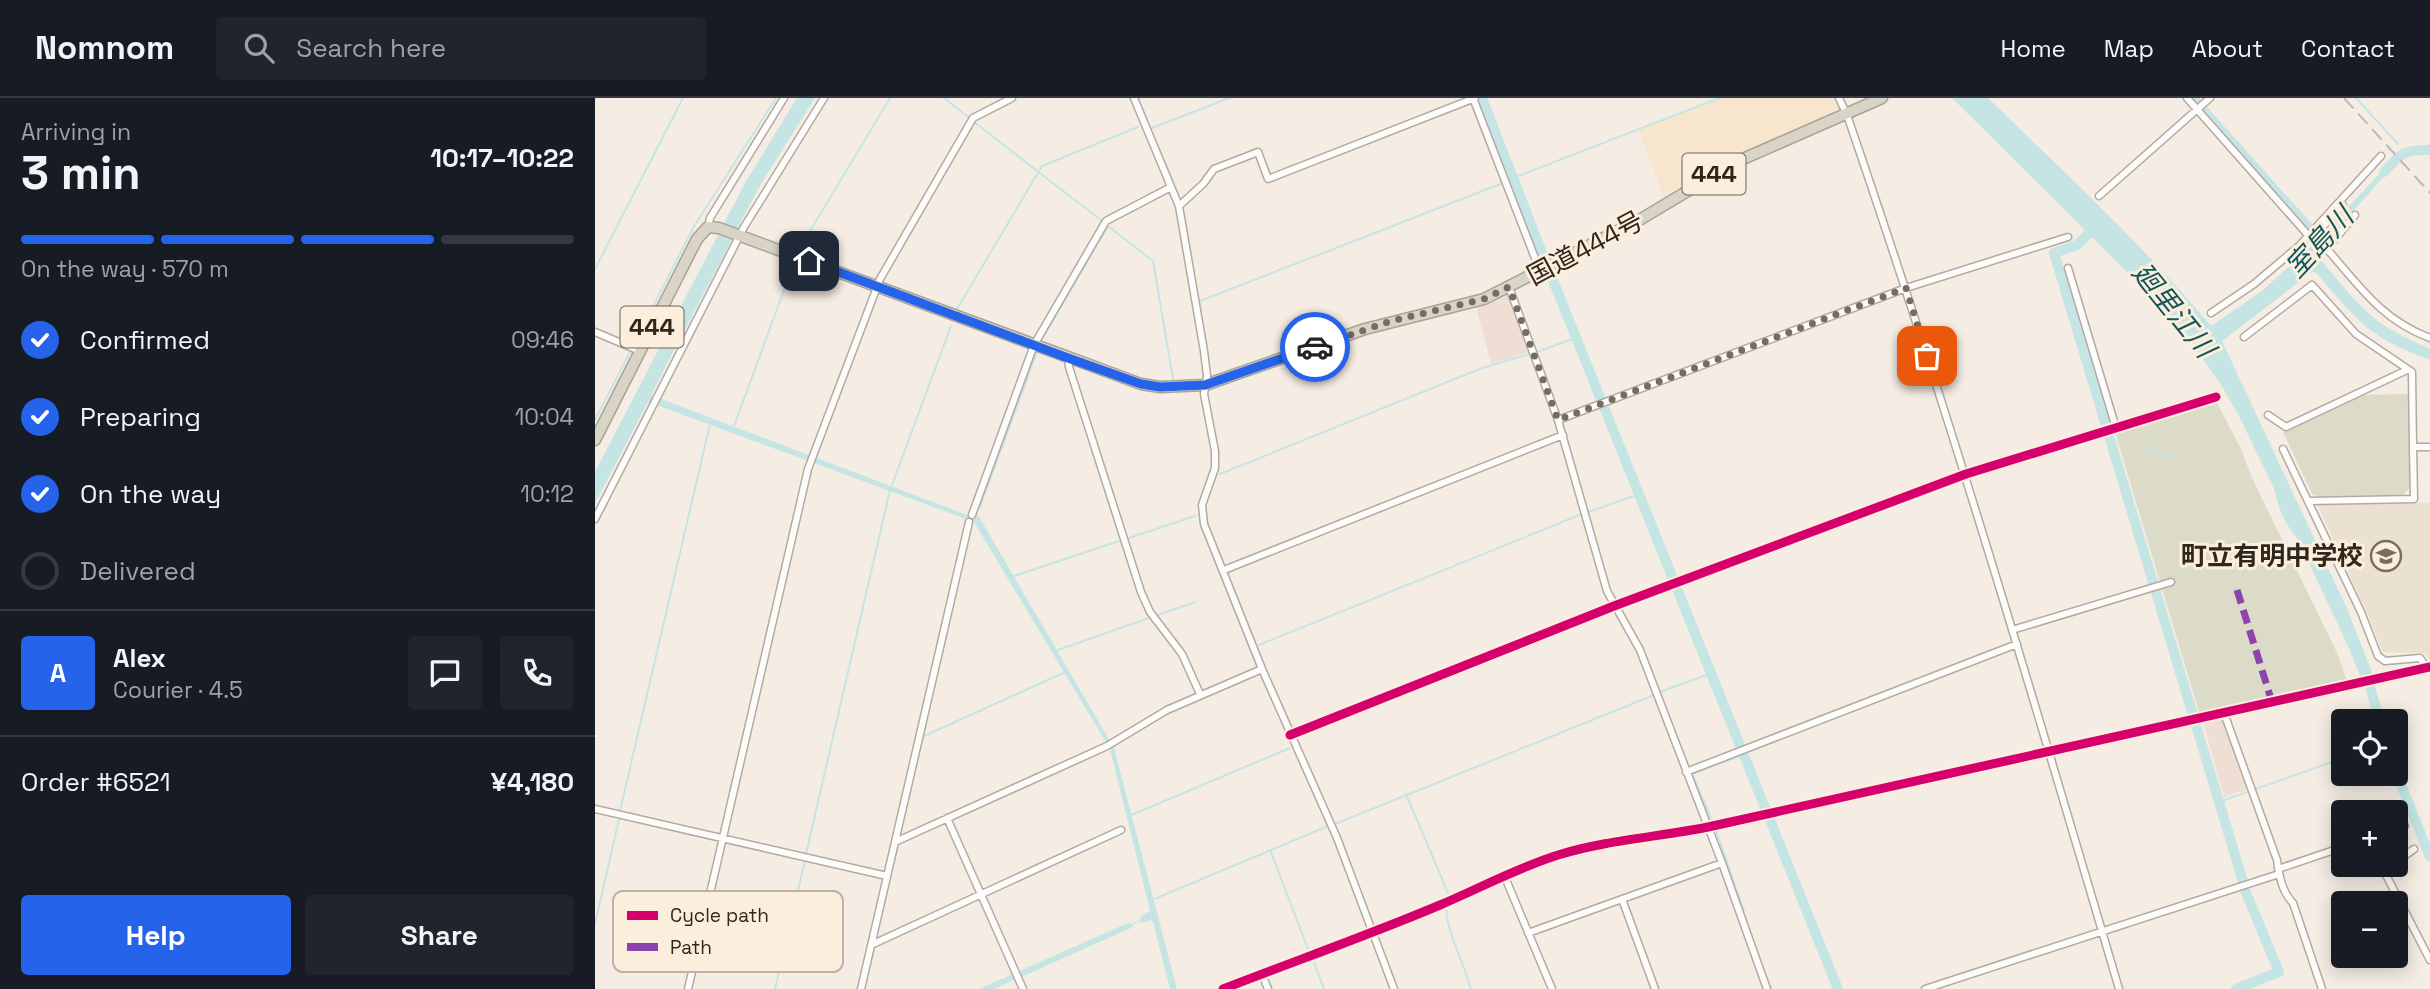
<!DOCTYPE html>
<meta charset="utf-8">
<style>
body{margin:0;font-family:"Space Grotesk","Noto Sans JP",sans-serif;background:#20242c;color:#f1f3f6;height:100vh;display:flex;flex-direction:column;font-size:26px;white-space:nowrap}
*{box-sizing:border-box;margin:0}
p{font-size:23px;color:#9ea1a6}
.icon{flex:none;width:38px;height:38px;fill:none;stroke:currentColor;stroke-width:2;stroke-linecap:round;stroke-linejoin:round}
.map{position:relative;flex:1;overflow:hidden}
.drawer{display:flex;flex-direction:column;background:#171b24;width:595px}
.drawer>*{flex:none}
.tools{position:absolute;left:1736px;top:611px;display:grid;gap:14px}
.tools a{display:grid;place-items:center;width:77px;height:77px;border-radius:7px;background:#171b24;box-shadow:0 4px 18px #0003;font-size:35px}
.pin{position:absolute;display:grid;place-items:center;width:60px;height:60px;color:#fff;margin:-30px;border-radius:14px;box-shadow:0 4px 10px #0006}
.courier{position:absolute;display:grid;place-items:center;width:70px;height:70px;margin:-35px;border:5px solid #2563eb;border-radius:50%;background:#fff;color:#222;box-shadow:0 2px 9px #0007}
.overview em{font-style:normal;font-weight:800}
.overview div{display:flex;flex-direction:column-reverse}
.overview{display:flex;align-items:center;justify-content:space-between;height:119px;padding:0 21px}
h1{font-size:46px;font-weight:800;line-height:52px}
.bar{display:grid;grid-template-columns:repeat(4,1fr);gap:10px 7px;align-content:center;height:84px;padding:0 21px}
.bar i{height:9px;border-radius:5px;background:#363941}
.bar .selected{background:#2563eb}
.bar p{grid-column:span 4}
.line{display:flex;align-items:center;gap:18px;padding:0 21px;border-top:2px solid #363941}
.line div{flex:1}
.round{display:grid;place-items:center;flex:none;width:74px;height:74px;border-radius:7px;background:#20242c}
ol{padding:0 21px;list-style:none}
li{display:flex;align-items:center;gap:21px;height:77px}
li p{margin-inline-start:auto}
li .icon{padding:7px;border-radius:50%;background:#2563eb;color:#fff;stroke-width:4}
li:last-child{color:#9ea1a6}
li i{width:38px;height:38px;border:4px solid #363941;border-radius:50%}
.primary-button{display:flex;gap:14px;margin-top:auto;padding:14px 21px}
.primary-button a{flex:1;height:80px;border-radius:7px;background:#2563eb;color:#fff;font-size:28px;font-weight:800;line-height:80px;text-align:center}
.primary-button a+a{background:#20242c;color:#f1f3f6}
header{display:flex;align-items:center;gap:42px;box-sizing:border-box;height:98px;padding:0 35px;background:#171b24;border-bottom:2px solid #363941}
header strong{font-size:33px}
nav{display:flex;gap:38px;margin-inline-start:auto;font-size:24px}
.search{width:490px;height:63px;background:#20242c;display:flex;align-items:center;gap:18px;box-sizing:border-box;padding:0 24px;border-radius:7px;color:#9ea1a6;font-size:26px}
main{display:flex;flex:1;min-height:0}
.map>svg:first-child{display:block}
.commercial{fill:#efded4}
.built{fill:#f8e5ce}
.education{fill:#eae1d1}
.green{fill:#dbdbc8}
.water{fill:#c5e5e5}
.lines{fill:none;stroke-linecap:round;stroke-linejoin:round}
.stream{stroke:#c5e5e5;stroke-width:2}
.river{stroke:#c5e5e5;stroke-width:10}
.street-casing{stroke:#b2aaa1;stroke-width:9}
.secondary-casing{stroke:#b2aaa1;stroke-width:11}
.highway-casing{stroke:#aaa392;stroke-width:13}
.street{stroke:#fefcfb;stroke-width:6}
.secondary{stroke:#fefcfb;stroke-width:9}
.highway{stroke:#d8d4c7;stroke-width:10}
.rail{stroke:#bcbab7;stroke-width:2;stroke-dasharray:14 7;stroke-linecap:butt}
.quiet{stroke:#8e44ad;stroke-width:7;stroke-dasharray:14 7;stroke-linecap:butt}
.cycleway-casing{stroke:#fceedd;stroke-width:13}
.cycleway{stroke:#d6006c;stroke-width:9}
.done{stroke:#756c62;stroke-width:7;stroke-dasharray:0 12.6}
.route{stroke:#2563eb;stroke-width:9}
.labels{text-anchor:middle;stroke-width:6;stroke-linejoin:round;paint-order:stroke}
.shield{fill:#fceedd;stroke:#6d6356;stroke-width:2}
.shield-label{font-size:24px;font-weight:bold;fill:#30271c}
.street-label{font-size:26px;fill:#30271c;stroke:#fceedd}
.poi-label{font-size:26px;font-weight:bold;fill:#30271c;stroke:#fceedd;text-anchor:end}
.water-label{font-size:28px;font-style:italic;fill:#11575c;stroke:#fceedd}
.key{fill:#fceedd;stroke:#bfb2a3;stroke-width:2}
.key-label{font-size:19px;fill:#30271c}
</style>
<header>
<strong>Nomnom</strong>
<div class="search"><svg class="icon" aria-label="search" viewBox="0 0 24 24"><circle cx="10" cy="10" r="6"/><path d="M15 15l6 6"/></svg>Search here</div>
<nav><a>Home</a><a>Map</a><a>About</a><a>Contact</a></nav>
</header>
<main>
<section class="drawer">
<div class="overview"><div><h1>3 min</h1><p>Arriving in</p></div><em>10:17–10:22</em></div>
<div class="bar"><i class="selected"></i><i class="selected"></i><i class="selected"></i><i></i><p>On the way · 570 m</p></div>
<ol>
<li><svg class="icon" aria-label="check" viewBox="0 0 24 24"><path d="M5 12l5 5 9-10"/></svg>Confirmed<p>09:46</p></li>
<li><svg class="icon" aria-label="check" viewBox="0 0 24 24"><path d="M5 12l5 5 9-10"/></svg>Preparing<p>10:04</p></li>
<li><svg class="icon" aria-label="check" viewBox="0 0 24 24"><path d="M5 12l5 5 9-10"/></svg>On the way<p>10:12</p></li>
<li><i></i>Delivered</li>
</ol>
<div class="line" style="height:126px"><b class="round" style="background:#2563eb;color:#fff">A</b><div><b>Alex</b><p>Courier · 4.5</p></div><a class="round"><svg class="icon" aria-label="chat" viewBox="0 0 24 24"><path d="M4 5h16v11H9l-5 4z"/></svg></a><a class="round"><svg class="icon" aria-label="phone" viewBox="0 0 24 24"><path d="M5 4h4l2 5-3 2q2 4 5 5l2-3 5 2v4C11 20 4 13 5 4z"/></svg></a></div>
<div class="line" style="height:91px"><div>Order #6521</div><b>¥4,180</b></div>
<div class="primary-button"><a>Help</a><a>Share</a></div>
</section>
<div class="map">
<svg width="1835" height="891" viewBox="0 0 1835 891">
<rect width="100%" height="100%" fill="#f5ede4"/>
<path class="commercial" d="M 913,195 L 935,254 L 896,266 L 881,209 L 894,206 Z
M 1628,619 L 1654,691 L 1629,699 L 1608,624 Z"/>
<path class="built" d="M 1125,0 L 1240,0 L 1247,12 L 1113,72 L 1069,99 L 1043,32 Z"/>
<path class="education" d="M 1835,405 L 1835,562 L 1834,562 L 1830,555 L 1788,554 L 1770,510 L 1722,406 Z"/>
<path class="green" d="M 1814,296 L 1815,389 L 1807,398 L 1723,399 L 1717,396 L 1688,334 L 1767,297 Z
M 1621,303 L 1645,349 L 1658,382 L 1743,557 L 1752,583 L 1604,614 L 1520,334 Z"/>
<path class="water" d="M 202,0 L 220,0 L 163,91 L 56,297 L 380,420 L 383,417 L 519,650 L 582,891 L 575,891 L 558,824 L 555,822 L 547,825 L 546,823 L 537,827 L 538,829 L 399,891 L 384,891 L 535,824 L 536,826 L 545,822 L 545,819 L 555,813 L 515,651 L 379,424 L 53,304 L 0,405 L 0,374 L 150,85 Z
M 1357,0 L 1393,0 C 1469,74 1548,147 1616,228 L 1667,193 L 1722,143 L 1595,0 L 1604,0 L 1727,137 L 1797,62 L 1800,66 L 1722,154 L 1723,159 C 1742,180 1759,204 1780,221 C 1797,234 1816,242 1835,251 L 1835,262 C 1818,255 1800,249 1784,238 C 1759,222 1741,197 1721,175 L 1717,174 L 1627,243 L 1753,513 L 1778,577 L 1766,580 L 1753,548 L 1702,440 C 1690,426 1683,410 1680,393 L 1644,318 L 1626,287 L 1596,244 L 1567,209 Z"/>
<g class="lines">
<path class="stream" d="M 349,0 L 373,19
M 1761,0 L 1803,46
M 379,24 L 507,123
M 557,30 L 634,0
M 913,82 L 1124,0
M 203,153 L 295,0
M 0,171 L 88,0
M 605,203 L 908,85
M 362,211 L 447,68 L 543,29
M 446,243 L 513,128 L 558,163 L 578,281
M 39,246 L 98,130 L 181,0
M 942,254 L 982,239
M 0,322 L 35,254
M 139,328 L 199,165
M 1552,346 C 1558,354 1566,359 1577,358
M 625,376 L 887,270 L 935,256
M 297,387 L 356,228
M 385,409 L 442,254
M 993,414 L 1045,396
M 534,440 L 600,418
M 419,478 L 524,443
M 563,517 L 600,504
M 664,547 L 987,416
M 463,552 L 554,520
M 1065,594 L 1117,575
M 329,638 L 468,575
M 811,696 L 853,795
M 1624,704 L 1748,660
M 25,713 L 115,326
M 534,718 L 695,650
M 1116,720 L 1097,676 L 1149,656
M 740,726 L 1059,597
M 1121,732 L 1149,813
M 676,754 L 713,851
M 211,756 L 295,392
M 953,765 L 1006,752
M 915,781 L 932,773
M 878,797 L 907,784
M 557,802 L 733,728
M 851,809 C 852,836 869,864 876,891
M 0,826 L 24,721
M 283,840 L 352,809
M 718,862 L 729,891
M 1166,866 L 1176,891
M 180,891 L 210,762"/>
<path class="river" d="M 887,0 L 949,160 L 1243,891
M 1789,74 C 1805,56 1810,51 1835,52
M 1502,127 L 1482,147 L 1459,155 L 1652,797 L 1684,874 L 1641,891
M 1771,576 L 1785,623
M 1801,674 L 1835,759"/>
<g class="street-casing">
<path id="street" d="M 539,0 L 584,108 L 609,253 L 612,278 L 609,296 L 620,353 L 620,370 L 607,407 L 609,426 L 667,571 L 742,740 L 799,891
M 878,0 L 945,173
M 1244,0 L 1252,17 C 1351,305 1438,598 1524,891
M 1592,0 L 1713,137
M 1504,98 L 1615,0
M 584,108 L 608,86 L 619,71 L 663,54 L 673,81 L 880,0
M 1760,117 L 1732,151 C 1765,189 1787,222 1835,240
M 113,129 L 115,120 L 189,0
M 1718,139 L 1748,107
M 1473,170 L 1521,330
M 914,189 L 963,322 L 1012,493 L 1045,552 L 1127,765 L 1172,891
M 1616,215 L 1659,186 L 1704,148 L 1786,58
M 0,234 L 45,253
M 1649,239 L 1717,187 L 1761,236 L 1817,274 L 1818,349 L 1835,349
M 473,260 L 474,269 L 546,494 L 555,514 L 587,556 L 605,596
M 1673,317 L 1691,329 L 1812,272
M 963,322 L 1311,190 L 1473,139
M 1688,351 L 1766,514 L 1783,558 L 1790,563 L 1825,560 L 1832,570
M 1715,403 L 1819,401 L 1818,349
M 377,417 L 439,247 L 511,123 L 576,89
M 0,421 L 149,129 L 229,0
M 629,472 L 968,337
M 1417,532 L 1576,484
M 1629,615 L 1682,762 C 1684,777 1687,794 1698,805 L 1727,891
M 695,637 L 1019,508 L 1371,376 L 1621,299
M 1091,674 L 1422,546
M 0,711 L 292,778
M 352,720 L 428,891
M 1801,732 L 1810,728
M 300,744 L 512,648 L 572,612 L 667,571
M 1801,764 L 1819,751
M 1798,766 L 1791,771 L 1791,777 L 1835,862
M 1683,771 L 1748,749
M 909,777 L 957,891
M 1027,801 L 1060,891
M 933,835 L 1127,765
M 276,847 L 526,732
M 667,876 L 673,891
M 93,891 L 213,371 L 285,181 L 378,20 L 417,0
M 266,891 L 374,424
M 1330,891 L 1684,776"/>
</g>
<g class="secondary-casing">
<path id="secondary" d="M 628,891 C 700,863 774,837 845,807 C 885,790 922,770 963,757 C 1012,742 1063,739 1113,729 L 1835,569"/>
</g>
<g class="highway-casing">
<path id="highway" d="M 0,342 L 102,141 L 113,129 L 124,130 L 546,286 L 565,289 L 610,287 L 770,231 L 889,201 L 1046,121 L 1141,64 L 1287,0"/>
</g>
<use href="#street" class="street"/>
<use href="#secondary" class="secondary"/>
<use href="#highway" class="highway"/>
<path class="rail" d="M 1749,0 L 1835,95"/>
<path class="quiet" d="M 1642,492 L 1677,604"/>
<g class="cycleway-casing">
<path id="cycleway" d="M 695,637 L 1019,508 L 1371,376 L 1621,299
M 628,891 C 700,863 774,837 845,807 C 885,790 922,770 963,757 C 1012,742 1063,739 1113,729 L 1835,569"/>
</g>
<use href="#cycleway" class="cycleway"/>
</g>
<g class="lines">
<path class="done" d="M 720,249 L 796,223 L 889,201 L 914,189 L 963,322 L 1311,190 L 1332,258"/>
<path class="route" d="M 214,163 L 473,260 L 546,286 L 565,289 L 610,287 L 720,249"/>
</g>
<defs>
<g id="school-ring" transform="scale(1.575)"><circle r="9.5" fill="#fceedd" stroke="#756c62" stroke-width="1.5"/><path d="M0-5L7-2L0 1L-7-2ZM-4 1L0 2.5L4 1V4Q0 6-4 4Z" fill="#756c62"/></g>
</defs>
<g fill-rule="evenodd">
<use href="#school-ring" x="1791" y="458"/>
</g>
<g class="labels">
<g class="shield">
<rect x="1087.5" y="55.5" width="63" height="41" rx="5"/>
<rect x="25.5" y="208.5" width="63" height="41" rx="5"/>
</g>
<g class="shield-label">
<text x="1119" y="84">444</text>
<text x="57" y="237">444</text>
</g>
<g class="street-label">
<text transform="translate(990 150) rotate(-28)" y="9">国道444号</text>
</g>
<g class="poi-label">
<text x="1768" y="467">町立有明中学校</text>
</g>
<g class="water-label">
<text transform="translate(1724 144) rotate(-47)" y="10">室島川</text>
<text transform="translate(1579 212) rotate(51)" y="10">廻里江川</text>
</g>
</g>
<rect x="18" y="793" width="230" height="81" rx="10" class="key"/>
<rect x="32" y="813" width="31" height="9" fill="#d6006c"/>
<rect x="32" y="845" width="31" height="8" fill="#8e44ad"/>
<g class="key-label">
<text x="75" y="824">Cycle path</text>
<text x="75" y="856">Path</text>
</g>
</svg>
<div class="tools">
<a><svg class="icon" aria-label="locate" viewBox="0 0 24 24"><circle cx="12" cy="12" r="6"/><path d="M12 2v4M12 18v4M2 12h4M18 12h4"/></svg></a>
<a>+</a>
<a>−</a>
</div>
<div class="pin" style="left:1332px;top:258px;background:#ea580c"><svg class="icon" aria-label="bag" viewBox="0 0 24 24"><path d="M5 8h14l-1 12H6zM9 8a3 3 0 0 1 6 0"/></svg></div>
<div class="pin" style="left:214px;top:163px;background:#1f2937"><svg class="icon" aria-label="home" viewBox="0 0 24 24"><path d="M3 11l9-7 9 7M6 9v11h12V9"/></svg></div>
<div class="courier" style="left:720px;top:249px"><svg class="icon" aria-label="car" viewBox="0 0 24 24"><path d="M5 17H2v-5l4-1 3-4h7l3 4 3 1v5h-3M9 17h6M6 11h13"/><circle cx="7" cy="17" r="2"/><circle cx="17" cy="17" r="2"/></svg></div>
</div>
</main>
